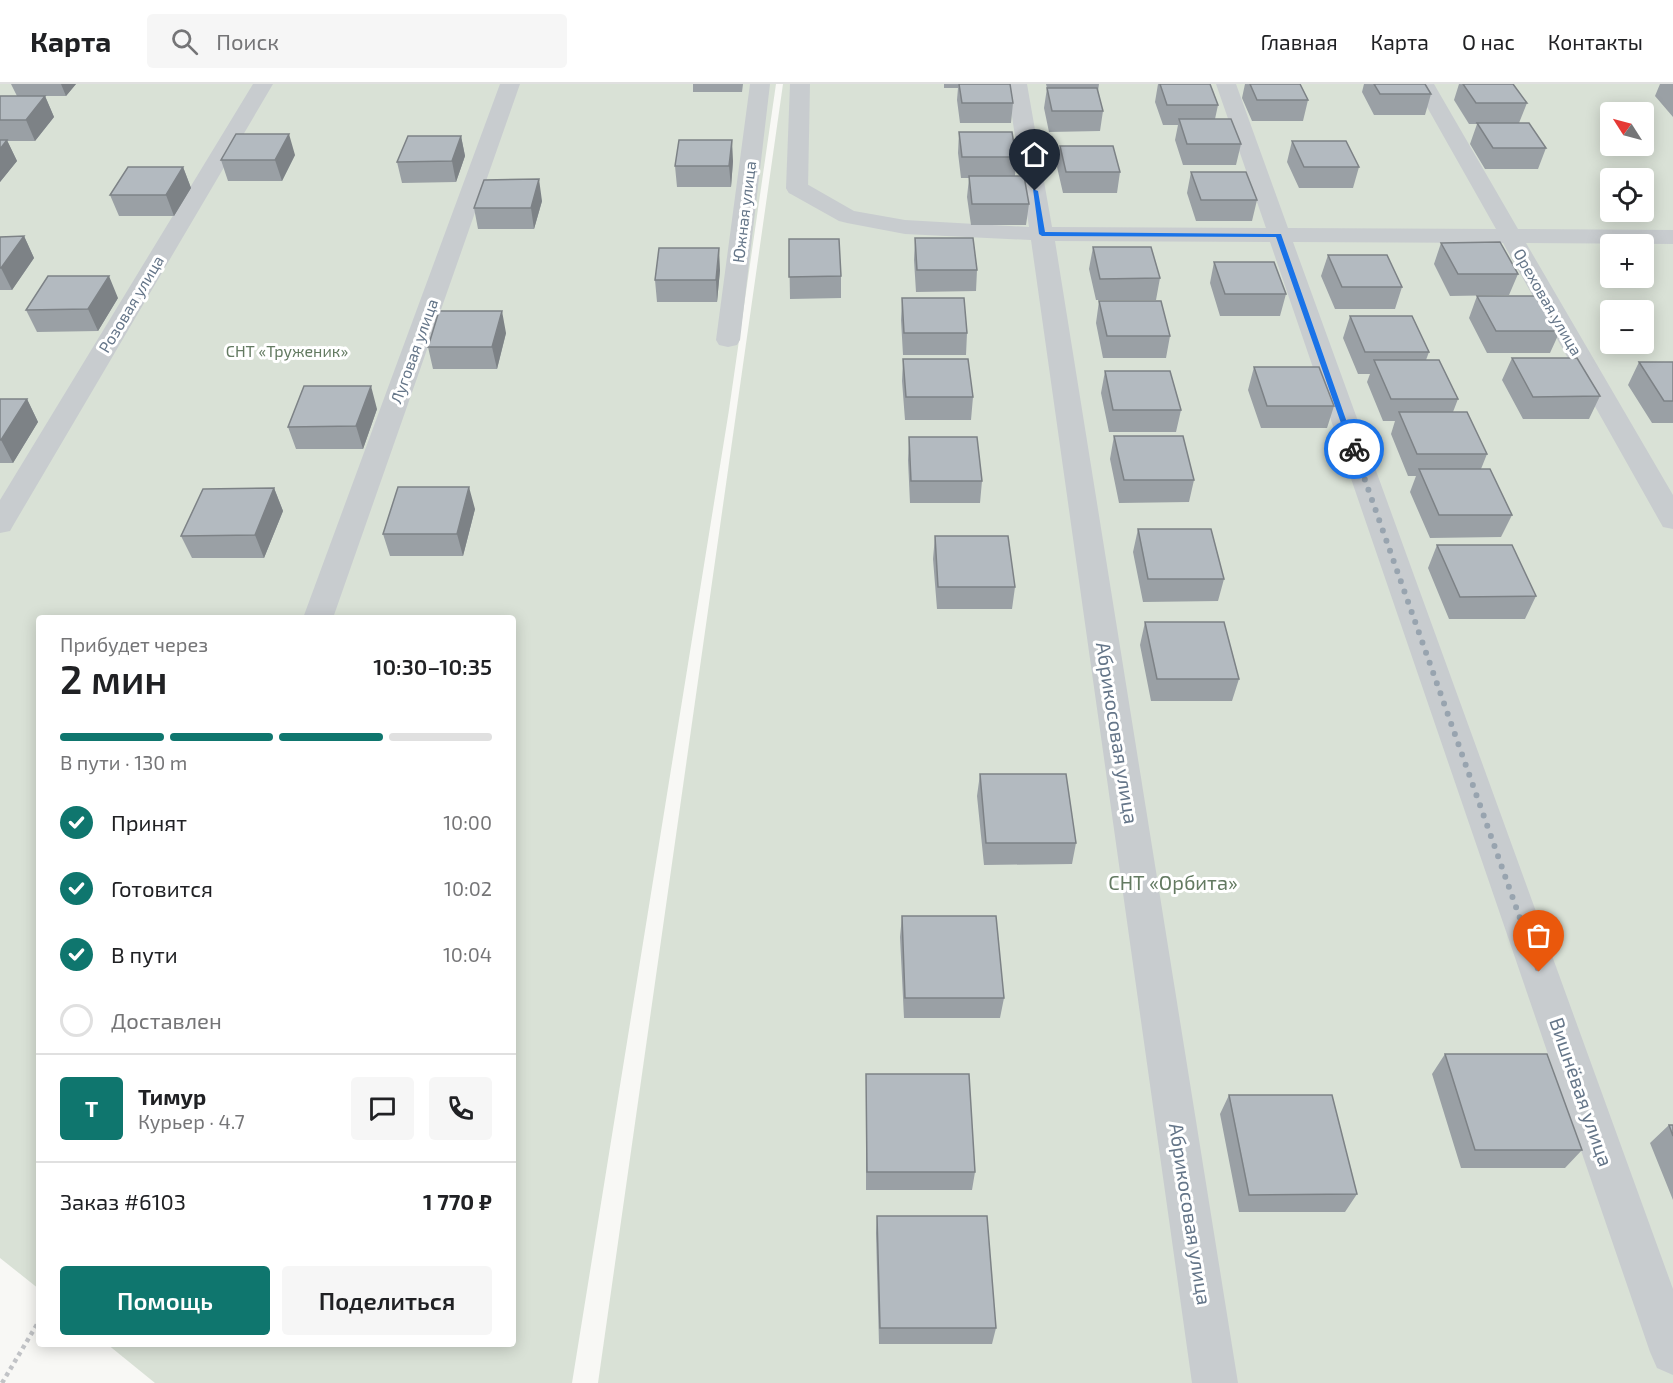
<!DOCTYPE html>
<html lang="ru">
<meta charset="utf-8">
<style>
body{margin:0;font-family:"Exo 2",sans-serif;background:#f6f6f6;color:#202124;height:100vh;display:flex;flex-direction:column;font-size:22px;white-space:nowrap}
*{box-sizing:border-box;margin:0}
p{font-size:20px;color:#757577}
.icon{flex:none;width:33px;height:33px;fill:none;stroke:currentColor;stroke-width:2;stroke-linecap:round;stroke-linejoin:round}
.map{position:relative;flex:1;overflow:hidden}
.side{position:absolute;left:36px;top:531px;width:480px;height:732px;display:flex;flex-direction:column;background:#fff;border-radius:6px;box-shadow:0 3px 15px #0003}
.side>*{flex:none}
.needle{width:39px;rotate:306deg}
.fabs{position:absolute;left:1600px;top:18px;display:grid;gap:12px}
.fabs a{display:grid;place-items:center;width:54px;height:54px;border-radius:6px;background:#fff;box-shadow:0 3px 15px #0003;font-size:30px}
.pin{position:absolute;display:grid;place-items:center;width:51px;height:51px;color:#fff;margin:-62px -26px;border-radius:50% 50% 50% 0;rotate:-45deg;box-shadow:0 0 6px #0007}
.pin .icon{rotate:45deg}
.courier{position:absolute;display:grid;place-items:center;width:60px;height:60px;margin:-30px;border:4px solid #1a73e8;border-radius:50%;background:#fff;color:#222;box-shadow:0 2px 8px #0007}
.head em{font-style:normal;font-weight:600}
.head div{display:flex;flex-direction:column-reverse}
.head{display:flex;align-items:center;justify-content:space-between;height:102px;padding:0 24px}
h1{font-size:39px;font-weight:600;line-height:45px}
.bar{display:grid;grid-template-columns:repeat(4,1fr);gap:9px 6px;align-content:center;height:72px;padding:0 24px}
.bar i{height:8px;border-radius:4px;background:#e0e0e0}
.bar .current{background:#0f766e}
.bar p{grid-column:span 4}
.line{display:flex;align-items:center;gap:15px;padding:0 24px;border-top:2px solid #e0e0e0}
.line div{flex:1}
.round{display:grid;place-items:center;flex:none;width:63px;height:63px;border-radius:6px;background:#f6f6f6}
ol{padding:0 24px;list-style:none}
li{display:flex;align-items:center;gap:18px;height:66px}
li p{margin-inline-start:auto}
li .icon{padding:6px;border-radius:50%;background:#0f766e;color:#fff;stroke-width:4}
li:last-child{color:#757577}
li i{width:33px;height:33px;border:3px solid #e0e0e0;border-radius:50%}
.cta{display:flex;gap:12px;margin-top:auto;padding:12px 24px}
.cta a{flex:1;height:69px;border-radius:6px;background:#0f766e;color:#fff;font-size:24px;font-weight:600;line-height:69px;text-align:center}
.cta a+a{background:#f6f6f6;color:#202124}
header{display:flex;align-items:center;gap:36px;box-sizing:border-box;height:84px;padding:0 30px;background:#fff;border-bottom:2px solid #e0e0e0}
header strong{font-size:28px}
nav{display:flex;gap:33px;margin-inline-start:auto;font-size:21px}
.search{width:420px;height:54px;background:#f6f6f6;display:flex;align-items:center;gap:15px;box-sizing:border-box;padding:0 21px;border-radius:6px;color:#757577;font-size:22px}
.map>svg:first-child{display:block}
.green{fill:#d9e1d6;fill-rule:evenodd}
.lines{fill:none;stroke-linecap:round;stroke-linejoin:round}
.path{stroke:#c1c3c6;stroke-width:4.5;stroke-dasharray:4 4;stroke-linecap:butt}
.minor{fill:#c8cccf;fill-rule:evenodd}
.tertiary{fill:#c8cccf;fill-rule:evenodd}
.wall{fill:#9aa0a5}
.shaded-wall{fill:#7d8286}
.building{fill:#b3bac0;stroke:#7d8286;stroke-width:1.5}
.route{fill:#1a73e8}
.done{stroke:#98a4af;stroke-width:6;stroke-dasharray:0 10.8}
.labels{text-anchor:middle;stroke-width:6;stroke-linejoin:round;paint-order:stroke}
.far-street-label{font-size:16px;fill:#657689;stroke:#fff}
.far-park-label{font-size:16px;fill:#637a61;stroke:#fff}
.street-label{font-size:20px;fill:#657689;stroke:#fff}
.park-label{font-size:20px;fill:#637a61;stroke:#fff}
</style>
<header>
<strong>Карта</strong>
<div class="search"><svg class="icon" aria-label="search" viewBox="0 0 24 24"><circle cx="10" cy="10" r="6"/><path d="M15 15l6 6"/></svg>Поиск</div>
<nav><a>Главная</a><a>Карта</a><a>О нас</a><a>Контакты</a></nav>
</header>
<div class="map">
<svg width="1673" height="1299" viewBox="0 0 1673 1299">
<rect width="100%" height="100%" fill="#f8f8f5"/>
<path class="green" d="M 0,0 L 776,0 L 729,326 L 572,1299 L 155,1299 L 107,1260 L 513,1260 L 513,534 L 39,534 L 39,1205 L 0,1174 Z
M 783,0 L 1673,0 L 1673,1299 L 598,1299 ZM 1611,28 L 1644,28 L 1644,62 L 1611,62 ZM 1611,94 L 1644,94 L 1644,128 L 1611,128 ZM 1611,160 L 1644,160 L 1644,194 L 1611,194 ZM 1611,226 L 1644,226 L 1644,260 L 1611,260 Z"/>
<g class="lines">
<path class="path" d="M 2,1299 L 39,1237"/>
<path class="minor" d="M 253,0 L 273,0 L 14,440 L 10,447 L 0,449 L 0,416 Z
M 500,0 L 520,0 L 333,534 L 303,534 Z
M 750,0 L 770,0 L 740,256 L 737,261 L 728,263 L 719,261 L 716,256 Z
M 1007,0 L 1027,0 L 1052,143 L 1266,144 L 1216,0 L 1236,0 L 1288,144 L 1496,145 L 1414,0 L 1434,0 L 1518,145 L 1673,146 L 1673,160 L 1526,159 L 1673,411 L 1673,445 L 1663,443 L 1659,436 L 1503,159 L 1293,158 L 1673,1205 L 1673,1291 L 1657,1284 L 1650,1268 L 1270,158 L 1055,157 L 1238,1299 L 1192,1299 L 1031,156 L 905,150 L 847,139 L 839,137 L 789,109 L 786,104 L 789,99 L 797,97 L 805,99 L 854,127 L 905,136 L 1029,143 Z"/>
<path class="tertiary" d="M 790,0 L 810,0 L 808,104 L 805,109 L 797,111 L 789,109 L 786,104 Z"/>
</g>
<path class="wall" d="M 11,0 L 76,0 L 66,12 L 45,12 L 54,33 L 35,57 L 7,57 L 17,77 L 0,98 L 0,12 L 17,12 Z
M 693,0 L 743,0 L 742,8 L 693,8 Z
M 944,0 L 1010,0 L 1013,19 L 1011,39 L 960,39 L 957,16 L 958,4 L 944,4 Z
M 1046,0 L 1099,0 L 1098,7 L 1103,27 L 1100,47 L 1049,48 L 1044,24 L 1047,4 Z
M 1158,0 L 1210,0 L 1218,21 L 1215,35 L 1241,60 L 1236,81 L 1183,81 L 1175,56 L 1178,41 L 1163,41 L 1155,18 Z
M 1245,0 L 1300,0 L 1308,16 L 1303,37 L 1252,37 L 1242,14 Z
M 1364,0 L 1425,0 L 1431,10 L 1425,31 L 1374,31 L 1362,8 Z
M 1459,0 L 1513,0 L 1527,19 L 1519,39 L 1546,64 L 1538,85 L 1485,85 L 1470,60 L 1477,40 L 1469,40 L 1454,16 Z
M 1660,0 L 1673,0 L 1673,33 L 1655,12 Z
M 959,48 L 1016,73 L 1015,92 L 1029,120 L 1026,141 L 971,141 L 967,113 L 969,94 L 961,94 L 958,69 Z
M 461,52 L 465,72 L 456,98 L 402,99 L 397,78 Z
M 1292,57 L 1359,83 L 1353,104 L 1299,104 L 1287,78 Z
M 1060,62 L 1120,88 L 1117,109 L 1063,109 L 1057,83 Z
M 295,71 L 282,97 L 228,97 L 221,76 Z
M 733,77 L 731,103 L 677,103 L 675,82 Z
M 183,83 L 191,104 L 174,132 L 119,132 L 110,111 Z
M 1191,88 L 1257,116 L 1252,137 L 1196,137 L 1187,109 Z
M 542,117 L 534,145 L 478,145 L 474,124 Z
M 24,152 L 34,174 L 12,206 L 0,206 L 0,153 Z
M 915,154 L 977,186 L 976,207 L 916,208 L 914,176 Z
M 789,155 L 841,192 L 841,214 L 790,215 Z
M 1441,159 L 1518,190 L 1509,211 L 1450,212 L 1434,180 Z
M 1093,163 L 1160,194 L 1156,216 L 1096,216 L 1089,185 Z
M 1328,171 L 1402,203 L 1395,225 L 1335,225 L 1321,192 Z
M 1214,178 L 1286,210 L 1280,232 L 1220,232 L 1210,199 Z
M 720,186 L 717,218 L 657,218 L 655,196 Z
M 1477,212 L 1560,247 L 1550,269 L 1487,269 L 1469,234 Z
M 118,214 L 98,247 L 37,248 L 26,226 Z
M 902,214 L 967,249 L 966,271 L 903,271 L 901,236 Z
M 1099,217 L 1170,252 L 1166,274 L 1103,274 L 1096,239 Z
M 1350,232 L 1429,268 L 1426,276 L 1458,315 L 1453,328 L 1487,370 L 1481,385 L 1512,431 L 1501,453 L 1430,454 L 1410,408 L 1416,392 L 1408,392 L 1391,350 L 1395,337 L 1383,337 L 1367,298 L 1370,290 L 1358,290 L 1343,254 Z
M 506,249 L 497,285 L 433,285 L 428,263 Z
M 1512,274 L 1600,312 L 1589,335 L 1523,335 L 1502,296 Z
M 903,275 L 973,313 L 971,336 L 905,336 L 902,297 Z
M 1639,278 L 1673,278 L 1673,339 L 1652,339 L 1628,301 Z
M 1254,283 L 1334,322 L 1327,344 L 1261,344 L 1248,306 Z
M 1105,287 L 1181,326 L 1176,348 L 1109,348 L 1101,309 Z
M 0,315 L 27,315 L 38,338 L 13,379 L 0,379 Z
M 377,325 L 363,365 L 296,365 L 288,343 Z
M 1114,352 L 1194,396 L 1189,418 L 1119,419 L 1110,375 Z
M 909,353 L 982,397 L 980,419 L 910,419 L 908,376 Z
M 274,404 L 283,427 L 264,474 L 192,474 L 181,452 Z
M 475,425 L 463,472 L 390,472 L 383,450 Z
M 1138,445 L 1224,495 L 1218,517 L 1143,518 L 1133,468 Z
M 935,452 L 1015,503 L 1012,525 L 937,525 L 933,475 Z
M 1437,461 L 1536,512 L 1525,535 L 1449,535 L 1428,484 Z
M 1145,538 L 1239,595 L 1232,617 L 1151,617 L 1140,561 Z
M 980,690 L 1076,759 L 1072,780 L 984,781 L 977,712 Z
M 902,832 L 1004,914 L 1000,934 L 904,934 L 900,853 Z
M 1445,970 L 1582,1066 L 1565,1084 L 1461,1084 L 1432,990 Z
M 866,990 L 975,1088 L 972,1106 L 866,1106 Z
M 1229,1011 L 1357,1110 L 1345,1128 L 1239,1128 L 1220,1030 Z
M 1669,1041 L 1673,1041 L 1673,1116 L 1650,1059 Z
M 877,1132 L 996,1244 L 992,1260 L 879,1260 L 876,1149 Z"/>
<path class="shaded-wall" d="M 61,0 L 76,0 L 66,12 Z
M 45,12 L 54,33 L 35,57 L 26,36 Z
M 289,50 L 295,71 L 282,97 L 275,76 Z
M 461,52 L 465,72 L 456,98 L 452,77 Z
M 7,56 L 17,77 L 0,98 L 0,65 Z
M 732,56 L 733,77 L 731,103 L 729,82 Z
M 183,83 L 191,104 L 174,132 L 166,111 Z
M 539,95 L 542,117 L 534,145 L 531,124 Z
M 24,152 L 34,174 L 12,206 L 1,184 Z
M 719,164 L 720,186 L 717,218 L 716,196 Z
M 109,192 L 118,214 L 98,247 L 88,225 Z
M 502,227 L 506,249 L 497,285 L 492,263 Z
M 371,302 L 377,325 L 363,365 L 356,342 Z
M 27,315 L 38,338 L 13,379 L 1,356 Z
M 469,403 L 475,425 L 463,472 L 457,450 Z
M 274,404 L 283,427 L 264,474 L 255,451 Z"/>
<path class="building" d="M 959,0 L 1010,0 L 1013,19 L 962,19 Z
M 1160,0 L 1210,0 L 1218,21 L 1167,21 Z
M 1250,0 L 1300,0 L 1308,16 L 1257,16 Z
M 1374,0 L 1425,0 L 1431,10 L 1380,10 Z
M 1463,0 L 1513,0 L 1527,19 L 1476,19 Z
M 1047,4 L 1097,4 L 1103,27 L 1052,27 Z
M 0,12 L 45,12 L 26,36 L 0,36 Z
M 1179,35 L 1231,35 L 1241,60 L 1187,60 Z
M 1477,39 L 1529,39 L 1546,64 L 1493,64 Z
M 959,48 L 1012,48 L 1016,73 L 962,73 Z
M 236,50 L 289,50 L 275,76 L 221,76 Z
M 408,52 L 461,52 L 452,77 L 397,78 Z
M 0,56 L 7,56 L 0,65 Z
M 679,56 L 732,56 L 729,82 L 675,82 Z
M 1292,57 L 1346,57 L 1359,83 L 1304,83 Z
M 1060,62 L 1113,62 L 1120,88 L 1066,88 Z
M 128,83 L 183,83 L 166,111 L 110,111 Z
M 1191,88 L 1246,88 L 1257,116 L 1201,116 Z
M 969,92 L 1024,92 L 1029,120 L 972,120 Z
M 539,95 L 531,124 L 474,124 L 484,96 Z
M 24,152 L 1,184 L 0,184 L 0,153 Z
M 915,154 L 973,154 L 977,186 L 917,186 Z
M 789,155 L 839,155 L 841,192 L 789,193 Z
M 1500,158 L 1518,190 L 1458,190 L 1441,159 Z
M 1093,163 L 1151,163 L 1160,194 L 1100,195 Z
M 659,164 L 719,164 L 716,196 L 655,196 Z
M 1328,171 L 1387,171 L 1402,203 L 1342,203 Z
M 1214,178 L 1274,178 L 1286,210 L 1225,210 Z
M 48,192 L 109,192 L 88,225 L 26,226 Z
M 1477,212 L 1539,212 L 1560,247 L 1496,247 Z
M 902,214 L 964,214 L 967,249 L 904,249 Z
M 1099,217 L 1161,217 L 1170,252 L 1107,252 Z
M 439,227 L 502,227 L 492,263 L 428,263 Z
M 1350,232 L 1412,232 L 1429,268 L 1365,268 Z
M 1512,274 L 1577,274 L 1600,312 L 1533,313 Z
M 903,275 L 968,275 L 973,313 L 906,313 Z
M 1374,276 L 1439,276 L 1458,315 L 1391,315 Z
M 1639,278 L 1673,278 L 1673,317 L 1664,317 Z
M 1254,283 L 1319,283 L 1334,322 L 1267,322 Z
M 1105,287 L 1170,287 L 1181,326 L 1113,326 Z
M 304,302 L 371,302 L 356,342 L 288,343 Z
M 0,315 L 27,315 L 1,356 L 0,356 Z
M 1399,328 L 1467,328 L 1487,370 L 1417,370 Z
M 1114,352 L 1183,352 L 1194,396 L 1124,396 Z
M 909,353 L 977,353 L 982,397 L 911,397 Z
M 1419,385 L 1490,385 L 1512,431 L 1439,431 Z
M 398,403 L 469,403 L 457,450 L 383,450 Z
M 274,404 L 255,451 L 181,452 L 203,405 Z
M 1138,445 L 1211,445 L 1224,495 L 1148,495 Z
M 935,452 L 1008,452 L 1015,503 L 938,503 Z
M 1437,461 L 1512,461 L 1536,512 L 1460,513 Z
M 1145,538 L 1224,538 L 1239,595 L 1157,595 Z
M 980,690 L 1066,690 L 1076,759 L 986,759 Z
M 902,832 L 996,832 L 1004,914 L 905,914 Z
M 1445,970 L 1547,970 L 1582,1066 L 1475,1066 Z
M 866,990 L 969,990 L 975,1088 L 867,1088 Z
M 1229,1011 L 1332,1011 L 1357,1110 L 1249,1111 Z
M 1669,1041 L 1673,1041 L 1673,1052 Z
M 877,1132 L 987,1132 L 996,1244 L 880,1244 Z"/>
<path class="route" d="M 1033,105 L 1038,107 L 1045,148 L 1281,150 L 1357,367 L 1350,365 L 1276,153 L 1042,152 L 1039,150 Z"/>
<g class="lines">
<path class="done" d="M 1354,365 L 1539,888"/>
</g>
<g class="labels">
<g class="far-street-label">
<text transform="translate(744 128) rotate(-83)" y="6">Южная улица</text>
<text transform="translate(1548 218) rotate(60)" y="6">Ореховая улица</text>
<text transform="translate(131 220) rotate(-59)" y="6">Розовая улица</text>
<text transform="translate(414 267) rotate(-70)" y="6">Луговая улица</text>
</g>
<g class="far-park-label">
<text x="287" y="273">СНТ «Труженик»</text>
</g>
<g class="street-label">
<text transform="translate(1117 649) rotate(81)" y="7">Абрикосовая улица</text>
<text transform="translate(1581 1008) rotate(71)" y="7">Вишнёвая улица</text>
<text transform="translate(1190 1130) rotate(81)" y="7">Абрикосовая улица</text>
</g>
<g class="park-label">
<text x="1173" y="806">СНТ «Орбита»</text>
</g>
</g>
</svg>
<div class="fabs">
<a><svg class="needle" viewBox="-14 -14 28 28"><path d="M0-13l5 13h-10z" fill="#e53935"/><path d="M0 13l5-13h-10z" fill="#757577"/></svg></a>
<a><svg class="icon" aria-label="locate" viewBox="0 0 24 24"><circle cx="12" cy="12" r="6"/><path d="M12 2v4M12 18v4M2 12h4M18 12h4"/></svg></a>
<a>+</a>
<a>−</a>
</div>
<div class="pin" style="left:1539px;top:888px;background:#ea580c"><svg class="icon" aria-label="bag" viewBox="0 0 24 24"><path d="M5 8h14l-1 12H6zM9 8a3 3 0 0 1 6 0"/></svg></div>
<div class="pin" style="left:1035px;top:107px;background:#1f2937"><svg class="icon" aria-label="home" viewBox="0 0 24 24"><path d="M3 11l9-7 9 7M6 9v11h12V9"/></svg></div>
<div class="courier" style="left:1354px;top:365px"><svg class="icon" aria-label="bike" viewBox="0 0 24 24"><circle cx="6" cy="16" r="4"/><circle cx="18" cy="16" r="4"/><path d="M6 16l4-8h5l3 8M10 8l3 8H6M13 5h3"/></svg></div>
<section class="side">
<div class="head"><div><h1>2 мин</h1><p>Прибудет через</p></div><em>10:30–10:35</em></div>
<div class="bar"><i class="current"></i><i class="current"></i><i class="current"></i><i></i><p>В пути · 130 m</p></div>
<ol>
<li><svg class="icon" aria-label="check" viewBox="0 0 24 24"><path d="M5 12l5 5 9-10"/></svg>Принят<p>10:00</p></li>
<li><svg class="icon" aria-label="check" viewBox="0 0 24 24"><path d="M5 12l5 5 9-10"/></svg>Готовится<p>10:02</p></li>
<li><svg class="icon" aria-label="check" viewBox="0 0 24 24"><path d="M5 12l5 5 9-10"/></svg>В пути<p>10:04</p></li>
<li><i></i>Доставлен</li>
</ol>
<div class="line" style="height:108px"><b class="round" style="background:#0f766e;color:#fff">Т</b><div><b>Тимур</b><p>Курьер · 4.7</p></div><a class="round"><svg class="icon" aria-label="chat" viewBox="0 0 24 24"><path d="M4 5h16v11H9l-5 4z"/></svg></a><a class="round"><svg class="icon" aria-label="phone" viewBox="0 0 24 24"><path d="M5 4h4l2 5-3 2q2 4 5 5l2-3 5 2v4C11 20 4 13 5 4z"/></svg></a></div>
<div class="line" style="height:78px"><div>Заказ #6103</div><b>1 770 ₽</b></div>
<div class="cta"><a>Помощь</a><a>Поделиться</a></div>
</section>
</div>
